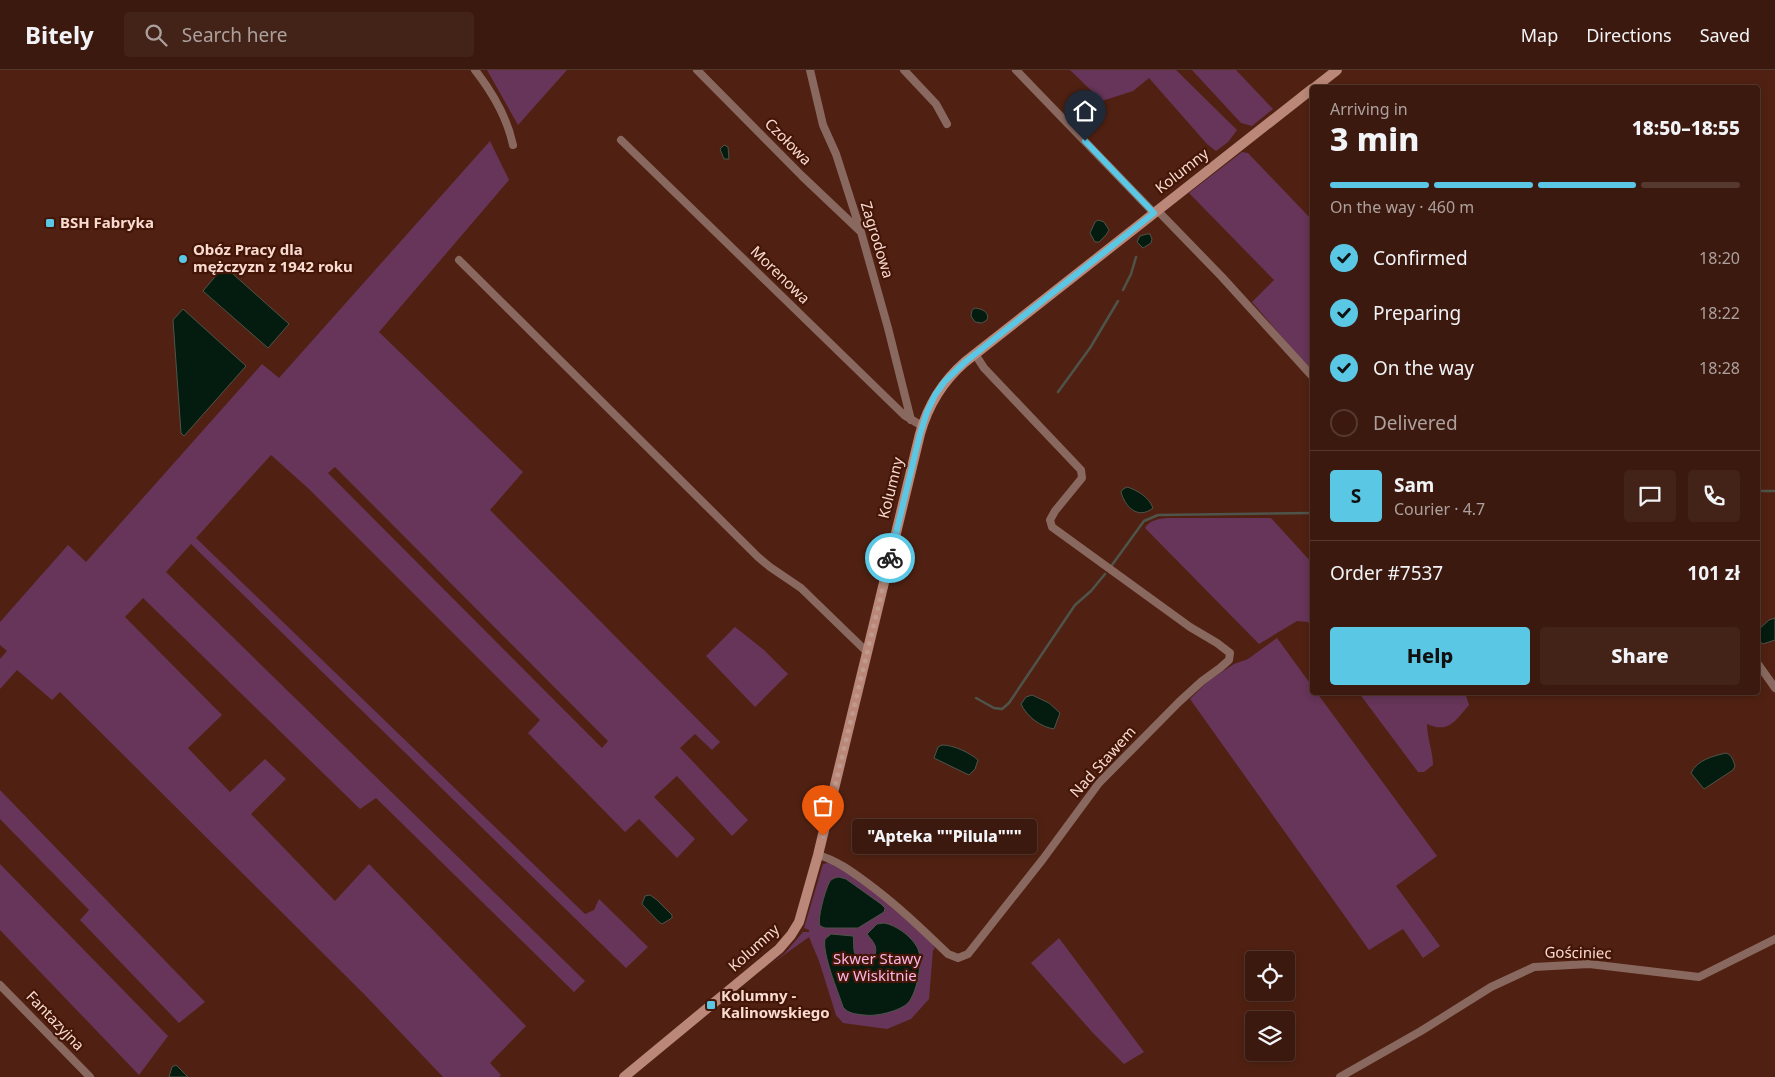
<!DOCTYPE html>
<meta charset="utf-8">
<style>
body{margin:0;font-family:"Noto Sans",sans-serif;background:#432217;color:#f1f3f6;height:100vh;display:flex;flex-direction:column;font-size:19px;white-space:nowrap}
*{box-sizing:border-box;margin:0}
p{font-size:16px;color:#aca09e}
.icon{flex:none;width:28px;height:28px;fill:none;stroke:currentColor;stroke-width:2;stroke-linecap:round;stroke-linejoin:round}
.map{position:relative;flex:1;overflow:hidden}
.side{position:absolute;left:1310px;top:15px;width:450px;height:610px;display:flex;flex-direction:column;background:#3c190e;border-radius:5px;box-shadow:0 2px 8px #0003,0 0 0 1px #55382e}
.side>*{flex:none}
.buttons{position:absolute;left:1245px;top:881px;display:grid;gap:10px}
.buttons a{display:grid;place-items:center;width:50px;height:50px;border-radius:5px;background:#3c190e;box-shadow:0 2px 8px #0003,0 0 0 1px #55382e;font-size:25px}
.pin{position:absolute;display:grid;place-items:center;width:42px;height:42px;color:#fff;margin:-51px -21px;border-radius:50% 50% 50% 0;rotate:-45deg;box-shadow:0 0 5px #0007}
.pin .icon{rotate:45deg}
.courier{position:absolute;display:grid;place-items:center;width:50px;height:50px;margin:-25px;border:4px solid #5ac8e5;border-radius:50%;background:#fff;color:#222;box-shadow:0 1px 6px #0007}
.bubble{position:absolute;height:35px;border-radius:5px;background:#3c190e;box-shadow:0 2px 8px #0003,0 0 0 1px #55382e;font-size:16px;font-weight:800;line-height:35px;text-align:center}
.headline em{font-style:normal;font-weight:800}
.headline div{display:flex;flex-direction:column-reverse}
.headline{display:flex;align-items:center;justify-content:space-between;height:85px;padding:0 20px}
h1{font-size:32px;font-weight:800;line-height:38px}
.bar{display:grid;grid-template-columns:repeat(4,1fr);gap:8px 5px;align-content:center;height:60px;padding:0 20px}
.bar i{height:6px;border-radius:4px;background:#55382e}
.bar .on{background:#5ac8e5}
.bar p{grid-column:span 4}
.line{display:flex;align-items:center;gap:12px;padding:0 20px;border-top:1px solid #55382e}
.line div{flex:1}
.round{display:grid;place-items:center;flex:none;width:52px;height:52px;border-radius:5px;background:#432217}
ol{padding:0 20px;list-style:none}
li{display:flex;align-items:center;gap:15px;height:55px}
li p{margin-inline-start:auto}
li .icon{padding:5px;border-radius:50%;background:#5ac8e5;color:#111;stroke-width:4}
li:last-child{color:#aca09e}
li i{width:28px;height:28px;border:2px solid #55382e;border-radius:50%}
.action{display:flex;gap:10px;margin-top:auto;padding:10px 20px}
.action a{flex:1;height:58px;border-radius:5px;background:#5ac8e5;color:#111;font-size:20px;font-weight:800;line-height:58px;text-align:center}
.action a+a{background:#432217;color:#f1f3f6}
header{display:flex;align-items:center;gap:30px;box-sizing:border-box;height:70px;padding:0 25px;background:#3c190e;border-bottom:1px solid #55382e}
header strong{font-size:24px}
nav{display:flex;gap:28px;margin-inline-start:auto;font-size:18px}
.search{width:350px;height:45px;background:#432217;display:flex;align-items:center;gap:12px;box-sizing:border-box;padding:0 18px;border-radius:5px;color:#aca09e;font-size:19px}
.map>svg:first-child{display:block}
.green{fill:#663559;fill-rule:evenodd}
.water{fill:#041b0f;stroke:#4e5449}
.lines{fill:none;stroke-linecap:round;stroke-linejoin:round}
.stream{stroke:#4e5449;stroke-width:2.5}
.street{stroke:#89695f;stroke-width:8}
.secondary{stroke:#ba8778;stroke-width:10}
.done{stroke:#be998e;stroke-width:5;stroke-dasharray:0 9}
.route{stroke:#5ac8e5;stroke-width:6}
.poi-dot{fill:#5ac8e5;stroke:#441607;stroke-width:2}
.labels{text-anchor:middle;stroke-width:4.5;stroke-linejoin:round;paint-order:stroke}
.street-label{font-size:15px;fill:#f9dad0;stroke:#441607}
.poi-label{font-size:15px;font-weight:bold;fill:#f9dad0;stroke:#441607;text-anchor:start}
.park-label{font-size:15px;fill:#fbb5e6;stroke:#441607}
</style>
<header>
<strong>Bitely</strong>
<div class="search"><svg class="icon" aria-label="search" viewBox="0 0 24 24"><circle cx="10" cy="10" r="6"/><path d="M15 15l6 6"/></svg>Search here</div>
<nav><a>Map</a><a>Directions</a><a>Saved</a></nav>
</header>
<div class="map">
<svg width="1775" height="1007" viewBox="0 0 1775 1007">
<rect width="100%" height="100%" fill="#502112"/>
<path class="green" d="M 487,0 L 567,0 L 518,55 Z
M 1070,0 L 1176,0 L 1237,60 L 1228,72 L 1216,81 L 1207,74 L 1149,8 L 1133,21 L 1102,31 Z
M 1192,0 L 1236,0 L 1273,39 L 1252,56 L 1241,53 Z
M 490,71 L 509,110 L 379,262 L 523,402 L 490,440 L 720,672 L 712,680 L 695,664 L 680,678 L 748,750 L 732,766 L 677,706 L 654,727 L 695,769 L 677,788 L 639,749 L 625,762 L 528,663 L 540,650 L 309,419 L 271,385 L 196,468 L 585,844 L 594,840 L 599,829 L 648,877 L 626,898 L 191,474 L 166,502 L 585,911 L 574,922 L 376,728 L 360,739 L 143,528 L 125,547 L 222,645 L 188,678 L 230,722 L 265,689 L 286,709 L 251,744 L 335,831 L 369,794 L 526,956 L 490,993 L 501,1005 L 499,1007 L 443,1007 L 364,924 L 60,622 L 52,630 L 17,600 L 0,619 L 0,589 L 7,581 L 0,575 L 0,552 L 68,475 L 86,492 L 262,294 L 279,308 ZM 335,397 L 608,671 L 602,678 L 328,403 Z
M 1242,82 L 1248,83 L 1312,150 L 1312,302 L 1252,232 L 1274,210 L 1189,123 Z
M 1167,448 L 1271,448 L 1312,493 L 1312,557 L 1308,552 L 1297,551 L 1259,574 L 1145,458 C 1150,450 1158,449 1167,448 Z
M 735,557 L 764,580 L 788,604 L 755,637 L 706,586 Z
M 1277,568 L 1312,616 L 1312,622 L 1317,623 L 1437,786 L 1396,816 L 1440,876 L 1423,888 L 1403,859 L 1369,880 L 1190,629 L 1207,612 L 1234,594 L 1248,589 Z
M 1359,623 L 1465,623 L 1469,635 C 1456,650 1449,664 1427,654 C 1427,668 1433,681 1433,695 L 1424,702 L 1418,702 Z
M 0,720 L 205,932 L 179,953 L 80,850 L 89,840 L 0,749 Z
M 831,792 L 884,827 L 931,871 L 935,879 L 933,880 L 929,929 L 911,949 L 887,959 L 843,953 L 836,945 L 819,891 L 809,867 L 770,895 L 785,883 L 803,862 L 809,862 L 809,860 L 804,858 L 823,794 Z
M 0,794 L 168,966 L 139,1005 L 0,860 Z
M 1059,868 L 1144,982 L 1124,994 L 1093,963 L 1031,893 Z"/>
<path class="water" d="M 724,75 L 728,77 L 729,89 L 724,89 L 720,79 Z
M 1098,150 L 1104,152 L 1109,160 L 1106,165 L 1099,172 L 1095,172 L 1090,163 L 1095,152 Z
M 1147,164 L 1150,164 L 1152,169 L 1151,173 L 1143,178 L 1137,172 L 1140,166 Z
M 224,196 L 289,254 L 268,278 L 203,221 Z
M 975,238 C 982,239 990,242 987,250 L 982,253 L 975,252 L 971,246 L 972,240 Z
M 183,239 L 246,296 L 184,366 L 181,363 L 173,250 Z
M 1127,417 C 1137,420 1149,427 1153,438 C 1138,450 1125,437 1121,422 L 1123,419 Z
M 1775,548 L 1775,570 L 1763,574 L 1758,570 L 1758,560 L 1769,550 Z
M 1032,625 L 1049,633 L 1060,643 L 1054,659 C 1041,657 1027,647 1021,634 L 1026,627 Z
M 942,675 C 954,675 970,683 978,690 L 975,699 L 969,705 L 934,688 L 938,677 Z
M 1726,683 C 1732,685 1733,690 1735,696 L 1733,700 L 1704,719 L 1691,703 C 1697,690 1713,686 1726,683 Z
M 839,807 L 846,809 L 881,834 L 885,838 L 884,842 L 858,858 L 825,858 L 820,856 C 817,849 825,821 829,813 C 831,809 834,808 839,807 Z
M 650,825 L 657,830 L 672,845 L 672,848 L 662,854 L 658,851 L 642,834 L 645,826 Z
M 884,853 C 896,855 911,866 917,877 C 924,889 917,923 908,933 C 900,941 876,947 864,945 C 857,944 848,944 843,937 C 838,921 822,884 825,869 L 831,864 L 853,866 C 855,874 850,888 864,889 C 869,889 872,887 875,885 C 878,875 872,871 867,864 L 877,854 Z
M 176,995 L 188,1007 L 169,1007 L 172,997 Z"/>
<g class="lines">
<path class="stream" d="M 1123,220 L 1131,204 L 1136,187
M 1058,322 L 1090,278 L 1118,231
M 1758,421 L 1775,421
M 1112,495 L 1141,455 L 1144,451 L 1158,445 L 1312,443
M 976,628 L 994,638 L 1002,639 L 1009,633 L 1075,535 L 1091,521 L 1105,504"/>
<path class="street" d="M 475,0 C 493,23 507,47 513,75
M 697,0 L 802,106 L 860,161
M 810,0 L 823,55 L 836,84 L 861,162 L 888,258 L 911,350
M 904,0 L 936,34 L 947,54
M 1016,0 L 1154,143
M 621,70 L 904,345 L 922,356
M 1157,140 L 1222,207 L 1312,306
M 459,190 L 758,487 L 770,497 L 801,518 L 867,582
M 1758,594 L 1775,618
M 818,785 C 836,790 851,801 866,812 C 896,834 921,858 948,884 L 958,888 L 968,884 L 1043,789 L 1099,713 L 1179,632 L 1202,611 L 1220,598 L 1229,590 L 1230,583 L 1217,573 L 1190,557 L 1052,457 L 1050,450 L 1055,441 L 1082,408 L 1081,400 L 984,298 L 975,284
M 0,915 L 90,1007
M 1340,1007 L 1421,961 L 1491,917 L 1534,897 L 1589,894 L 1699,907 L 1775,869"/>
<path class="secondary" d="M 1314,18 L 1337,0
M 624,1007 L 779,879 L 791,865 L 799,852 L 818,785 L 920,364 C 928,335 942,312 965,292 L 1312,19"/>
</g>
<g class="lines">
<path class="done" d="M 823,766 L 890,488"/>
<path class="route" d="M 890,488 L 920,364 L 927,342 L 935,325 L 945,311 L 965,292 L 1154,143 L 1085,71"/>
</g>
<g class="poi-dot">
<rect x="45" y="148" width="10" height="10" rx="2.5"/>
<circle cx="183" cy="189" r="5"/>
<rect x="706" y="930" width="10" height="10" rx="2.5"/>
</g>
<g class="labels">
<g class="street-label">
<text transform="translate(788 72) rotate(45)" y="5">Czołowa</text>
<text transform="translate(1182 101) rotate(-38)" y="5">Kolumny</text>
<text transform="translate(877 170) rotate(73)" y="5">Zagrodowa</text>
<text transform="translate(780 205) rotate(44)" y="5">Morenowa</text>
<text transform="translate(891 418) rotate(-76)" y="5">Kolumny</text>
<text transform="translate(1103 692) rotate(-48)" y="5">Nad Stawem</text>
<text transform="translate(754 878) rotate(-42)" y="5">Kolumny</text>
<text transform="translate(1578 883) rotate(1)" y="5">Gościniec</text>
<text transform="translate(55 951) rotate(46)" y="5">Fantazyjna</text>
</g>
<g class="poi-label">
<text x="60" y="158">BSH Fabryka</text>
<text x="193" y="185">Obóz Pracy dla<tspan x="193" dy="17">mężczyzn z 1942 roku</tspan></text>
<text x="721" y="931">Kolumny -<tspan x="721" dy="17">Kalinowskiego</tspan></text>
</g>
<g class="park-label">
<text x="877" y="894">Skwer Stawy<tspan x="877" dy="17">w Wiskitnie</tspan></text>
</g>
</g>
</svg>
<div class="buttons">
<a><svg class="icon" aria-label="locate" viewBox="0 0 24 24"><circle cx="12" cy="12" r="6"/><path d="M12 2v4M12 18v4M2 12h4M18 12h4"/></svg></a>
<a><svg class="icon" aria-label="layers" viewBox="0 0 24 24"><path d="M12 4l9 5-9 5-9-5zM3 14l9 5 9-5"/></svg></a>
</div>
<div class="pin" style="left:823px;top:766px;background:#ea580c"><svg class="icon" aria-label="bag" viewBox="0 0 24 24"><path d="M5 8h14l-1 12H6zM9 8a3 3 0 0 1 6 0"/></svg></div>
<div class="pin" style="left:1085px;top:71px;background:#1f2937"><svg class="icon" aria-label="home" viewBox="0 0 24 24"><path d="M3 11l9-7 9 7M6 9v11h12V9"/></svg></div>
<div class="courier" style="left:890px;top:488px"><svg class="icon" aria-label="bike" viewBox="0 0 24 24"><circle cx="6" cy="16" r="4"/><circle cx="18" cy="16" r="4"/><path d="M6 16l4-8h5l3 8M10 8l3 8H6M13 5h3"/></svg></div>
<div class="bubble" style="left:852px;top:749px;width:185px">&quot;Apteka &quot;&quot;Pilula&quot;&quot;&quot;</div>
<section class="side">
<div class="headline"><div><h1>3 min</h1><p>Arriving in</p></div><em>18:50–18:55</em></div>
<div class="bar"><i class="on"></i><i class="on"></i><i class="on"></i><i></i><p>On the way · 460 m</p></div>
<ol>
<li><svg class="icon" aria-label="check" viewBox="0 0 24 24"><path d="M5 12l5 5 9-10"/></svg>Confirmed<p>18:20</p></li>
<li><svg class="icon" aria-label="check" viewBox="0 0 24 24"><path d="M5 12l5 5 9-10"/></svg>Preparing<p>18:22</p></li>
<li><svg class="icon" aria-label="check" viewBox="0 0 24 24"><path d="M5 12l5 5 9-10"/></svg>On the way<p>18:28</p></li>
<li><i></i>Delivered</li>
</ol>
<div class="line" style="height:90px"><b class="round" style="background:#5ac8e5;color:#111">S</b><div><b>Sam</b><p>Courier · 4.7</p></div><a class="round"><svg class="icon" aria-label="chat" viewBox="0 0 24 24"><path d="M4 5h16v11H9l-5 4z"/></svg></a><a class="round"><svg class="icon" aria-label="phone" viewBox="0 0 24 24"><path d="M5 4h4l2 5-3 2q2 4 5 5l2-3 5 2v4C11 20 4 13 5 4z"/></svg></a></div>
<div class="line" style="height:65px"><div>Order #7537</div><b>101 zł</b></div>
<div class="action"><a>Help</a><a>Share</a></div>
</section>
</div>
